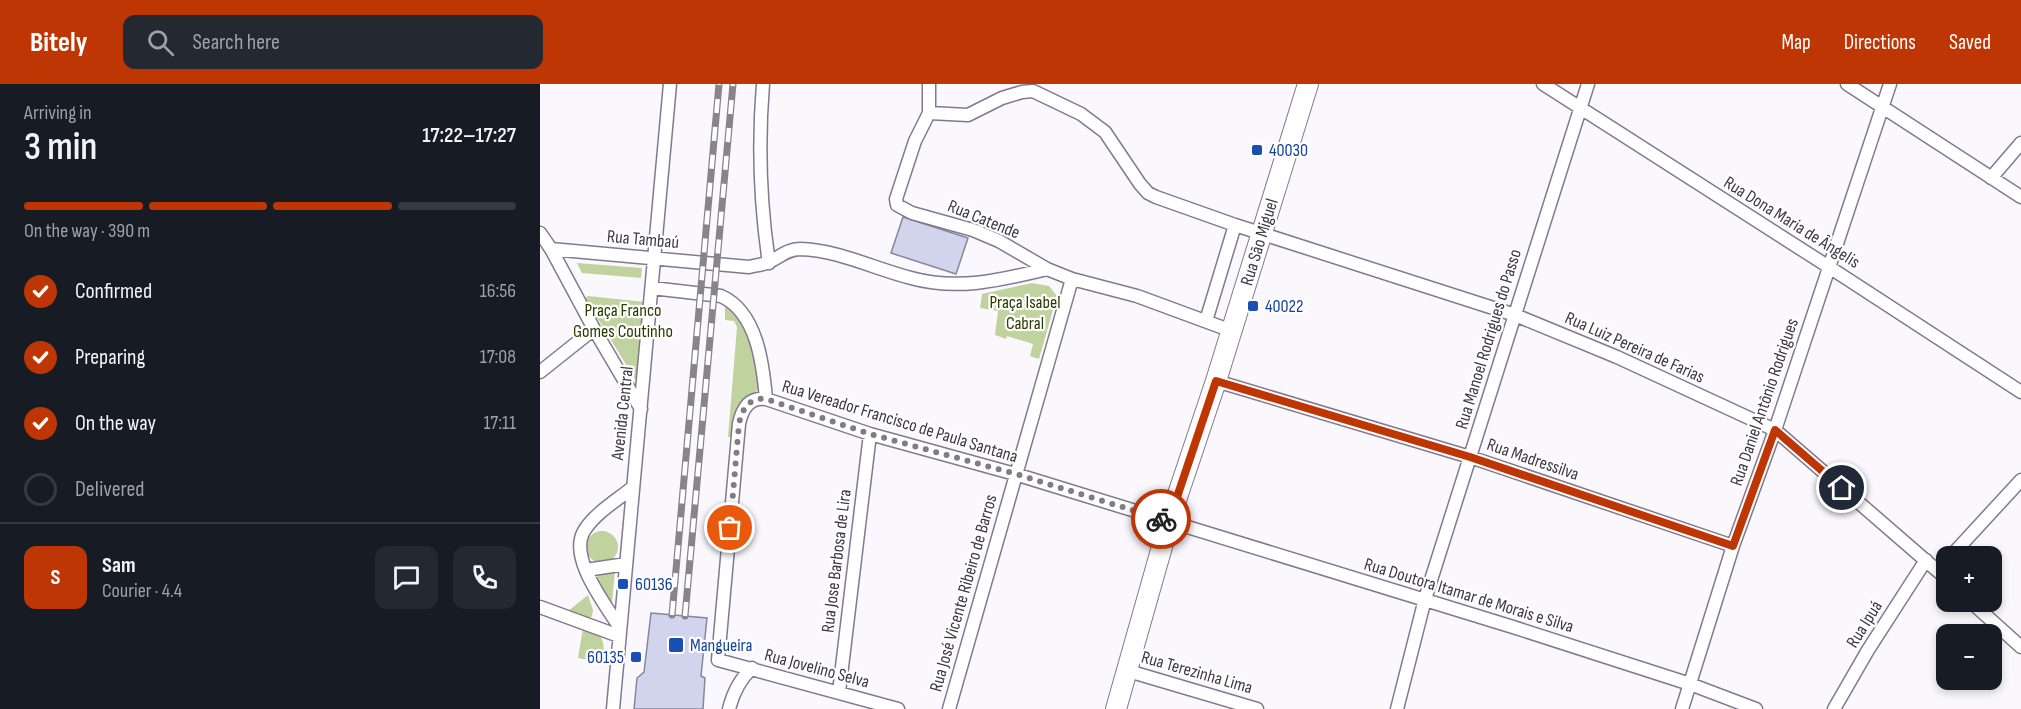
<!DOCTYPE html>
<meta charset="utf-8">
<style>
body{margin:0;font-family:"Sofia Sans Condensed",sans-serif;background:#242831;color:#f1f3f6;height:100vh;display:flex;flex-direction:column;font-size:22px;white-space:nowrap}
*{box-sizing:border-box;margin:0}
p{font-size:20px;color:#9ea1a6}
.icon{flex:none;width:33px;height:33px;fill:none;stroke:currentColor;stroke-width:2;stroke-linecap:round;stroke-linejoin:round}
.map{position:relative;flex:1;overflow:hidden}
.side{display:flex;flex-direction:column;background:#171b24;width:540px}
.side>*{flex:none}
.buttons{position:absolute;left:1396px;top:462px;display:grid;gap:12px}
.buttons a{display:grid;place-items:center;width:66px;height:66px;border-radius:12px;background:#171b24;box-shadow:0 3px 9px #0003;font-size:30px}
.pin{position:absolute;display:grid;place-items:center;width:51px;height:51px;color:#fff;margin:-26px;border:3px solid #fff;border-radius:50%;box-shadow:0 2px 6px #0007}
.courier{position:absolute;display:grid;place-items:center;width:60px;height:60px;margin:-30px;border:4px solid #be3603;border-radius:50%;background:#fff;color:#222;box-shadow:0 2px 8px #0007}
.summary em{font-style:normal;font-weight:600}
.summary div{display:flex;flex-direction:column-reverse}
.summary{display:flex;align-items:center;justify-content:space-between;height:102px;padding:0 24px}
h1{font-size:39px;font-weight:600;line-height:45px}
.bar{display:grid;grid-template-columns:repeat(4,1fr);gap:9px 6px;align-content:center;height:72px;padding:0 24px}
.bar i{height:8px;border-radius:4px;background:#363941}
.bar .current{background:#be3603}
.bar p{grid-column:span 4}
.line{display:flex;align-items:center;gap:15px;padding:0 24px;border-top:2px solid #363941}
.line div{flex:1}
.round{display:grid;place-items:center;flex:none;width:63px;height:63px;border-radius:12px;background:#242831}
ol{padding:0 24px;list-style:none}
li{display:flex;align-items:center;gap:18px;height:66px}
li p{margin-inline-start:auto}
li .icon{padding:6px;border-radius:50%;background:#be3603;color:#fff;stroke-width:4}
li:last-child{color:#9ea1a6}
li i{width:33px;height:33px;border:3px solid #363941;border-radius:50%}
header{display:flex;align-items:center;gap:36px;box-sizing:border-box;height:84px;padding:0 30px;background:#be3603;color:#fff}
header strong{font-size:28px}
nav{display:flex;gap:33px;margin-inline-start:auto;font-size:21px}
.search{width:420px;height:54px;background:#242831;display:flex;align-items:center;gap:15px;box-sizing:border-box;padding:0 21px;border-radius:12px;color:#9ea1a6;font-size:22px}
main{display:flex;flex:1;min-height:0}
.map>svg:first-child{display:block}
.green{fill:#c0d39e}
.building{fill:#d2d4ed;stroke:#85879e;stroke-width:1.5}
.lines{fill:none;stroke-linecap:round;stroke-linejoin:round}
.street-casing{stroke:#82798f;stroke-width:15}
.primary-casing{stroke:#82798f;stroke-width:22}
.street{stroke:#fff;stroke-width:12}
.primary{stroke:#fff;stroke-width:20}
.rail-casing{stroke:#87848c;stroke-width:7}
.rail{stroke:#fff;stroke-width:4.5;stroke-dasharray:14;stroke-linecap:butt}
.done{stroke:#7f7c84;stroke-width:6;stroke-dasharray:0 10.8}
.route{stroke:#be3603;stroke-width:8}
.transit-dot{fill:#1a4fb4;stroke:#fff;stroke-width:2}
.labels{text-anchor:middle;stroke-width:4.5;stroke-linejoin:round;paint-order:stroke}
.transit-label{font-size:18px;fill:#164399;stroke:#fff;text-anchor:start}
.street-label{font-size:18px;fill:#3d3943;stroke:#fff}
.park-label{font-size:18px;fill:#2d3c02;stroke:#fff}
</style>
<header>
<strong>Bitely</strong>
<div class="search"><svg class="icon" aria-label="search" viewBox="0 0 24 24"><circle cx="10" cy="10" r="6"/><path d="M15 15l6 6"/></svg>Search here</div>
<nav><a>Map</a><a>Directions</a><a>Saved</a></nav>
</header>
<main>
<section class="side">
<div class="summary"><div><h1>3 min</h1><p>Arriving in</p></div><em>17:22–17:27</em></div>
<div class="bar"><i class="current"></i><i class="current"></i><i class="current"></i><i></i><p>On the way · 390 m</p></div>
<ol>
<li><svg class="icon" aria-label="check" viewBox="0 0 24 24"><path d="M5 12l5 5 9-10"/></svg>Confirmed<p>16:56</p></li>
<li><svg class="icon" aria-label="check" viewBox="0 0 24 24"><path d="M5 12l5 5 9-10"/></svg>Preparing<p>17:08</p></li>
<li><svg class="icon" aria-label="check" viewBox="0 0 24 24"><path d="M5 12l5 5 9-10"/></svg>On the way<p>17:11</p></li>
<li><i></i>Delivered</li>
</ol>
<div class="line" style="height:108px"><b class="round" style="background:#be3603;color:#fff">S</b><div><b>Sam</b><p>Courier · 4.4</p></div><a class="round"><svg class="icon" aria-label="chat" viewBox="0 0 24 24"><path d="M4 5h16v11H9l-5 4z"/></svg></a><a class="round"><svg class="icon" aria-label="phone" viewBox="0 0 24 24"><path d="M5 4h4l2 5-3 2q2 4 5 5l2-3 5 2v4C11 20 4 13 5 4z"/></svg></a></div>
</section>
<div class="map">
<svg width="1481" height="625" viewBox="0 0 1481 625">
<rect width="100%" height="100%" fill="#faf8fd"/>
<path class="green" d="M 37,179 L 102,184 L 101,194 L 42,189 Z
M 492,199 L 509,202 L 517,212 L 499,275 L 490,272 L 493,260 L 467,252 L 466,255 L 455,251 L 458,227 L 440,224 L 442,210 Z
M 48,212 L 105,218 L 98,300 L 45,214 Z
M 185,218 L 196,219 L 218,262 L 219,304 L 212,312 L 194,353 L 188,353 L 197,243 L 194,237 L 185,236 Z
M46 463a16 16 0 1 1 32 0a16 16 0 1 1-32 0Z
M 75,487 L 72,519 L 70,521 L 68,520 L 56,490 Z
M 48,511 L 53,526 L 52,532 L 50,534 L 27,528 Z
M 43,544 L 55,545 C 65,557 66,564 60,578 L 38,574 Z"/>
<path class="building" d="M 363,133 L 428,154 L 416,190 L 351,169 Z
M 111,529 L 167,534 L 161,592 L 165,594 L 163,625 L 94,625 L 97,594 L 104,588 Z"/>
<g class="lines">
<g class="street-casing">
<path id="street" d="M 223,0 C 218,60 220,119 229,179
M 389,0 L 389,29
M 1003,0 L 1289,183 L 1481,308
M 1307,0 L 1481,113
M 389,29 L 428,31 L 462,14 L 482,8 L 493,7 L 541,30 L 565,48 L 600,100 L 608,109 L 616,113 L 695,141 L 975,231 L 1077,273 L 1235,346 L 1407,495
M 389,29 L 375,57 L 356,115 L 357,121 L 372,129 L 433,146 L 459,157 L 507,185 L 532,195 L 597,212 L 692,247
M 1451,94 L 1481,59
M 0,149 L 11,165 L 54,245 L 101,325
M 11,165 L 209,183 C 216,181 224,181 231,177 C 241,172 248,165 260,165 C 298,166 335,185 371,194 C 418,207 461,196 507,185
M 112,204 L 181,212 C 217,228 223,280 226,315 L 330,350 L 475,390 L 973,543 L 1150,600 L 1216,625
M 666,237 L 695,141
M 0,288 L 54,245
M 676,297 L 930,373 L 1193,462
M 226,315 C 209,313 202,325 199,340 L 178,576 L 358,625
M 1411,472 L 1481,396
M 46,486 L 86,480
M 1431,518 L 1481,563
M 0,523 L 79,552
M 80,544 C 66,521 28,474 44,447 C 54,430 77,416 92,404
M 585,586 L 717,625
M 299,608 L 330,350
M 73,625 L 130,0
M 189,625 C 193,609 200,595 212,584
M 409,625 L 532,195
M 857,625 L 885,515 L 1048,0
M 1142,625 L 1193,462 L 1235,346 L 1350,0
M 1294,625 L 1328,566 L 1386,476"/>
</g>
<g class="primary-casing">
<path id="primary" d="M 576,625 L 631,431 L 676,297 L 768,0"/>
</g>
<use href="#street" class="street"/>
<use href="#primary" class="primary"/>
<g class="rail-casing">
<path id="rail" d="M 132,531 L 179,0
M 145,532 L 193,0"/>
</g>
<use href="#rail" class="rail"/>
</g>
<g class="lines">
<path class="done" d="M 190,444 L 199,340 C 202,325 209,313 226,315 L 330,350 L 476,390 L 621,435"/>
<path class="route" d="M 621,435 L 629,437 L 676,297 L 930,373 L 1193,462 L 1235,346 L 1302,404"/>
</g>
<g class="transit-dot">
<rect x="711" y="60" width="12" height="12" rx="3"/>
<rect x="707" y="216" width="12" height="12" rx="3"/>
<rect x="77" y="494" width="12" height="12" rx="3"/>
<rect x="128" y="553" width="16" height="16" rx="3"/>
<rect x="90" y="567" width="12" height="12" rx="3"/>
</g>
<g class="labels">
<g class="transit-label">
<text x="729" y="72">40030</text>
<text x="725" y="228">40022</text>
<text x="95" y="506">60136</text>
<text x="150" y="567">Mangueira</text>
<text x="84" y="579" text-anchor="end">60135</text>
</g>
<g class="street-label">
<text transform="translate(444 135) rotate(22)" y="6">Rua Catende</text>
<text transform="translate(1252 138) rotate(32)" y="6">Rua Dona Maria de Ângelis</text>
<text transform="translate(103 155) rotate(5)" y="6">Rua Tambaú</text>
<text transform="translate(719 158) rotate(-73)" y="6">Rua São Miguel</text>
<text transform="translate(948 255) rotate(-73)" y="6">Rua Manoel Rodrigues do Passo</text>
<text transform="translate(1095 263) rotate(24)" y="6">Rua Luiz Pereira de Farias</text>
<text transform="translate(1224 318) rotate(-71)" y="6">Rua Daniel Antônio Rodrigues</text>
<text transform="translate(82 329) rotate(-84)" y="6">Avenida Central</text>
<text transform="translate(360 337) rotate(17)" y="6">Rua Vereador Francisco de Paula Santana</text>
<text transform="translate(993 375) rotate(19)" y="6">Rua Madressilva</text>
<text transform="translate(296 477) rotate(-83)" y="6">Rua Jose Barbosa de Lira</text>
<text transform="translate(423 509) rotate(-74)" y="6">Rua José Vicente Ribeiro de Barros</text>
<text transform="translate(929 511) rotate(17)" y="6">Rua Doutora Itamar de Morais e Silva</text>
<text transform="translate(1324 540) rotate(-58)" y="6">Rua Ipuá</text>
<text transform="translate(277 584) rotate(15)" y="6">Rua Jovelino Selva</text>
<text transform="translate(657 588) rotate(16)" y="6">Rua Terezinha Lima</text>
</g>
<g class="park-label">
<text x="485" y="224">Praça Isabel<tspan x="485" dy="21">Cabral</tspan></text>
<text x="83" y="232">Praça Franco<tspan x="83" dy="21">Gomes Coutinho</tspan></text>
</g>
</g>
</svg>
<div class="buttons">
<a>+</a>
<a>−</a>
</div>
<div class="pin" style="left:190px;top:444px;background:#ea580c"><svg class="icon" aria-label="bag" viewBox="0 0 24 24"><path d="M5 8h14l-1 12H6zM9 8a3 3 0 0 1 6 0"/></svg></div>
<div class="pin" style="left:1302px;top:404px;background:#1f2937"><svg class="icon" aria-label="home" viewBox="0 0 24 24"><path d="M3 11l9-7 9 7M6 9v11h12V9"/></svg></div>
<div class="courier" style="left:621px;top:435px"><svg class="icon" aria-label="bike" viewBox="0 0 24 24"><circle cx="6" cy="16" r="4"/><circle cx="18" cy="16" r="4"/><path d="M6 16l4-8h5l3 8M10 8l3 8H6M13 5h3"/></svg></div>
</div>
</main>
